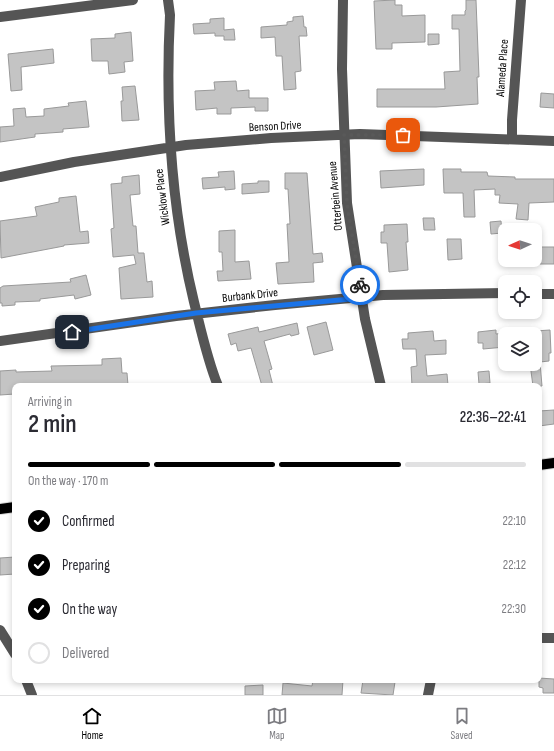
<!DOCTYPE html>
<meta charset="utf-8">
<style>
body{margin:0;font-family:"Sofia Sans Condensed",sans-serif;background:#f7f7f7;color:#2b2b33;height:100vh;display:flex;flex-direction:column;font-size:15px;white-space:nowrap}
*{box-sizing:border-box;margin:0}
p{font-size:13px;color:#7c7c81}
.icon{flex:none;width:22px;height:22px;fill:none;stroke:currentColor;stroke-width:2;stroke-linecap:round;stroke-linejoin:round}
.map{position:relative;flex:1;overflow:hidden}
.details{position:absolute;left:12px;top:383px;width:530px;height:300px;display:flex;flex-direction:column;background:#fff;border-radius:8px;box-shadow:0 2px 6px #0003}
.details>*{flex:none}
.needle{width:26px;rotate:267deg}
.fabs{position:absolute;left:498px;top:223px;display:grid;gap:8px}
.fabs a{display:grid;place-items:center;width:44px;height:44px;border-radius:8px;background:#fff;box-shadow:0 2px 6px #0003;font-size:20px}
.pin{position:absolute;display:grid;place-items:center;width:34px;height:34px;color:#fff;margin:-17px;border-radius:8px;box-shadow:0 2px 6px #0006}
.courier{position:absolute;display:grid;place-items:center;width:40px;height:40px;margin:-20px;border:3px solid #1a73e8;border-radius:50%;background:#fff;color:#222;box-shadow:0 1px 5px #0007}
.summary em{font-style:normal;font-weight:600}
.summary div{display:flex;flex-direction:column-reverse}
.summary{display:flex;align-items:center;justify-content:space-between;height:68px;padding:0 16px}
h1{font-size:26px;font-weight:600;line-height:30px}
.bar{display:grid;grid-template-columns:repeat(4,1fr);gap:6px 4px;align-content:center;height:48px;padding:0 16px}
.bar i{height:5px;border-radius:3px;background:#e1e1e2}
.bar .on{background:#000}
.bar p{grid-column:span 4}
ol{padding:0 16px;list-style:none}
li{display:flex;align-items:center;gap:12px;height:44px}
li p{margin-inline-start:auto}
li .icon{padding:4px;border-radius:50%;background:#000;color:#fff;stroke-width:4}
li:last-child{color:#7c7c81}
li i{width:22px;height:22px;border:2px solid #e1e1e2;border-radius:50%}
.menu{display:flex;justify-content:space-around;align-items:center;height:56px;border-top:1px solid #e1e1e2;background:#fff;font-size:11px;color:#7c7c81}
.menu a{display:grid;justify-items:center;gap:2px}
.menu .on{color:#000}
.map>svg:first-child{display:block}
.building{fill:#c4c4c4;stroke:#999}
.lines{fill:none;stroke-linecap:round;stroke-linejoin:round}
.major-casing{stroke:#dbdbdb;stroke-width:12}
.minor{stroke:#555;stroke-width:10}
.major{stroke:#000;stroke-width:10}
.done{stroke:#595959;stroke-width:4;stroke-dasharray:0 7.2}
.route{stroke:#1a73e8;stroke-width:5}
.labels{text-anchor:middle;stroke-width:3;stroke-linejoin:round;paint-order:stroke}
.street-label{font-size:12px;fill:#000;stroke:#fff}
</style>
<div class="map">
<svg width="554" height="695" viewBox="0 0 554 695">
<rect width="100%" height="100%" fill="#fff"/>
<path class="building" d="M 395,0 L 395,5 L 402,5 L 402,16 L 425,15 L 425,42 L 392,43 L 392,49 L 376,49 L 374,1 Z
M 466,0 L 476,0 L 479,77 L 477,77 L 478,104 L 436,107 L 377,107 L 377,89 L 445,89 L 444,72 L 460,71 L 459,29 L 452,29 L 452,15 L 465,15 L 465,11 L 466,10 Z
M 303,16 L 304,27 L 306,27 L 307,36 L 299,36 L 301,71 L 295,72 L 296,89 L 284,90 L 282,56 L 276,56 L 275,37 L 261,38 L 261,27 L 287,25 L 287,22 L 293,21 L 293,17 Z
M 224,18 L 224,30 L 234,29 L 235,40 L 224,40 L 224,36 L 215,36 L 215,33 L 194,34 L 193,24 L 210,23 L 210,19 Z
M 131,32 L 133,61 L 124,62 L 125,72 L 109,74 L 108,61 L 92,61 L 91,39 L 115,38 L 115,34 Z
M 428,34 L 439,34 L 439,44 L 428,45 Z
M 53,49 L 54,63 L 21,67 L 22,90 L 11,91 L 8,54 Z
M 236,81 L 237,91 L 249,90 L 249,98 L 268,98 L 268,111 L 255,111 L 255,107 L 231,108 L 231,114 L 217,114 L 217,108 L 196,110 L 195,91 L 215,90 L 214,82 Z
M 135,86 L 139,120 L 122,121 L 121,101 L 123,101 L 122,87 Z
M 541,93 L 554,94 L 554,108 L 540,107 Z
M 86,101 L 89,127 L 63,129 L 63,132 L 35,134 L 35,137 L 0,142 L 0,127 L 14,126 L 13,109 L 25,108 L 26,117 L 44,116 L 44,109 L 69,106 L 68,103 Z
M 424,169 L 424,185 L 381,188 L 380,171 Z
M 443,169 L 461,169 L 461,172 L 487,172 L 488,176 L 515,177 L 515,179 L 554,179 L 554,202 L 529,203 L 528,220 L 516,219 L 518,204 L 499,203 L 500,195 L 495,195 L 495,189 L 474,190 L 475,217 L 464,217 L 463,193 L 444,193 Z
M 234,171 L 235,189 L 225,190 L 225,187 L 203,189 L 202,178 L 219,177 L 218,172 Z
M 285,173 L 307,173 L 313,254 L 322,253 L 323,262 L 313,263 L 314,282 L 278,284 L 276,263 L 289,262 L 287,224 L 290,224 L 288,189 L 285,189 Z
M 139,175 L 140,194 L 130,195 L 133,226 L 136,226 L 138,253 L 144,253 L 147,282 L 152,281 L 153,297 L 121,299 L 119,268 L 136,264 L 134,255 L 113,257 L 111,229 L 114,228 L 111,184 L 122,183 L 122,177 Z
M 258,181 L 269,181 L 269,192 L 242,194 L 242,184 L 258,183 Z
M 76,196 L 80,232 L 88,231 L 89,243 L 64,245 L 64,246 L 1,258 L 0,221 L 37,216 L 35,207 L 59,202 L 59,198 Z
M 423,218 L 434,218 L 435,230 L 424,230 Z
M 501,221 L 502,233 L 491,234 L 490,222 Z
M 407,224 L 408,242 L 406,242 L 408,270 L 389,272 L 387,243 L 381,243 L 381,232 L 384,232 L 384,225 Z
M 235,230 L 235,262 L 249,261 L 251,279 L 218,281 L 217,271 L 223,271 L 222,252 L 219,252 L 219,231 Z
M 447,239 L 461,239 L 462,259 L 448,260 Z
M 535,247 L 554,247 L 554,264 L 535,264 Z
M 86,275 L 91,295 L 75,299 L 74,295 L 40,299 L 40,301 L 15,302 L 15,305 L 2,306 L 2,303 L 0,303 L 0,288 L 3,286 L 71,282 L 70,279 Z
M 326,322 L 333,350 L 314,355 L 307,327 Z
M 297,323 L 299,334 L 291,336 L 290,334 L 264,341 L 272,369 L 269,370 L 273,386 L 262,386 L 251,348 L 238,351 L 236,343 L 231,345 L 228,334 L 258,327 L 259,332 Z
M 496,330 L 496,334 L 505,333 L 505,347 L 483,349 L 483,343 L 478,343 L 478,332 Z
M 550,330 L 551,353 L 549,353 L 549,361 L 540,362 L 542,386 L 533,386 L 530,364 L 535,364 L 535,331 Z
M 433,331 L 434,341 L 446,340 L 446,354 L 425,355 L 427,376 L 447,374 L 448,385 L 412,386 L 411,367 L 417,366 L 416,349 L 403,349 L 402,339 L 408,339 L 408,333 Z
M 121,358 L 122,373 L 127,373 L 128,385 L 17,385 L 15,386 L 15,394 L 0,395 L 0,371 L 16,370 L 16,372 L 52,371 L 51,366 L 102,365 L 102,359 Z
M 489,371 L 490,383 L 479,384 L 478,372 Z
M 554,410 L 554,424 L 539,426 L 539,411 Z
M 15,557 L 15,574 L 0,575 L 0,558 Z
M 539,678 L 554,679 L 554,693 L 543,693 L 543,688 L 539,687 Z
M 313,680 L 343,680 L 342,695 L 282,695 L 283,683 L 312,686 Z
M 363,680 L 395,682 L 393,695 L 361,693 Z
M 263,685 L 263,695 L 245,695 L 245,686 Z"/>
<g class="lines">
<g class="major-casing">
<path id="major" d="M 539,465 L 554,463
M 0,509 L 15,507"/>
</g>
<path class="minor" d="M 168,0 L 170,15 C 165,112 171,207 194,302 C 201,330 207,359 218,386
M 343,0 L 342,69 L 347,203 L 365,319 L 381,386
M 0,17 L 133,0
M 512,139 L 512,120 L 521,0
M 0,177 L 74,162 L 186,145 L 271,138 L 360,134 L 554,141
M 535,294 L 554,294
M 0,341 L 176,316 L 275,305 L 383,295 L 505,293
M 0,630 L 15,654
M 539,638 L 554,638
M 26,680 L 32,695
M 428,695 L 431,680"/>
<use href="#major" class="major"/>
</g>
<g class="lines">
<path class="done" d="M 360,285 L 347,203 L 344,135 L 403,135"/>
<path class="route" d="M 72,332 L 196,313 L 362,298 L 360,285"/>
</g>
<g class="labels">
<g class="street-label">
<text transform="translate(502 68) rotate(-86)" y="4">Alameda Place</text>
<text transform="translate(275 126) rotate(-3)" y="4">Benson Drive</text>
<text transform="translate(335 196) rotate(-95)" y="4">Otterbein Avenue</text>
<text transform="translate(162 197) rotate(-97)" y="4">Wicklow Place</text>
<text transform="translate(250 295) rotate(-6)" y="4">Burbank Drive</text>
</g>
</g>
</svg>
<div class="fabs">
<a><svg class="needle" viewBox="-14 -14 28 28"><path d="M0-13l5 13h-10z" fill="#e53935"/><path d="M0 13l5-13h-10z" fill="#7c7c81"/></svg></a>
<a><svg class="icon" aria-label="locate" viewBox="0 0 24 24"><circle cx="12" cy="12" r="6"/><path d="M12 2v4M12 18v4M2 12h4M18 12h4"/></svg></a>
<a><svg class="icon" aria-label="layers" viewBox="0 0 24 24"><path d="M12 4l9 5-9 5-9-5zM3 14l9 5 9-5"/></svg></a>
</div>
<div class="pin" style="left:403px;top:135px;background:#ea580c"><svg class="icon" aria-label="bag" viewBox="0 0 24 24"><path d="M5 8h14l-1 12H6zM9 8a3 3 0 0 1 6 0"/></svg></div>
<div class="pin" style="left:72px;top:332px;background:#1f2937"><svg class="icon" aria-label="home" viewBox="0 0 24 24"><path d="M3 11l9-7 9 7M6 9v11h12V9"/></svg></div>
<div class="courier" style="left:360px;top:285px"><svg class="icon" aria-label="bike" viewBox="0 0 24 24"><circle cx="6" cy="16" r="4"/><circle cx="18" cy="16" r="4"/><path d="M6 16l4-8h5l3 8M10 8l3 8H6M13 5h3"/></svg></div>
<section class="details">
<div class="summary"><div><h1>2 min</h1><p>Arriving in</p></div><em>22:36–22:41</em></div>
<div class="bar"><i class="on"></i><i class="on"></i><i class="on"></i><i></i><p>On the way · 170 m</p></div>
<ol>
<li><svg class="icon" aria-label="check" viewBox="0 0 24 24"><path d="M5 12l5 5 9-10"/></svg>Confirmed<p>22:10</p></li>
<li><svg class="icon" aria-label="check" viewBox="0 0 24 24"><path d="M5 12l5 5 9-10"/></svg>Preparing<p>22:12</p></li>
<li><svg class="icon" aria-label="check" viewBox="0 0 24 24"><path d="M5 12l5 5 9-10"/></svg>On the way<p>22:30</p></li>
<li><i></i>Delivered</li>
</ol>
</section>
</div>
<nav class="menu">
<a class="on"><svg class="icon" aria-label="home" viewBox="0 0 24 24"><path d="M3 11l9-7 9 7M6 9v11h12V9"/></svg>Home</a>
<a><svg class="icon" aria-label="map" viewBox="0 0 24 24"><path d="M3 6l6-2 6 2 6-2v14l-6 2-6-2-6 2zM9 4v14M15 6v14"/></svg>Map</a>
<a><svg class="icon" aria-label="saved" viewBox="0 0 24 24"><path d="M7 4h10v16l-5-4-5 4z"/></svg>Saved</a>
</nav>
